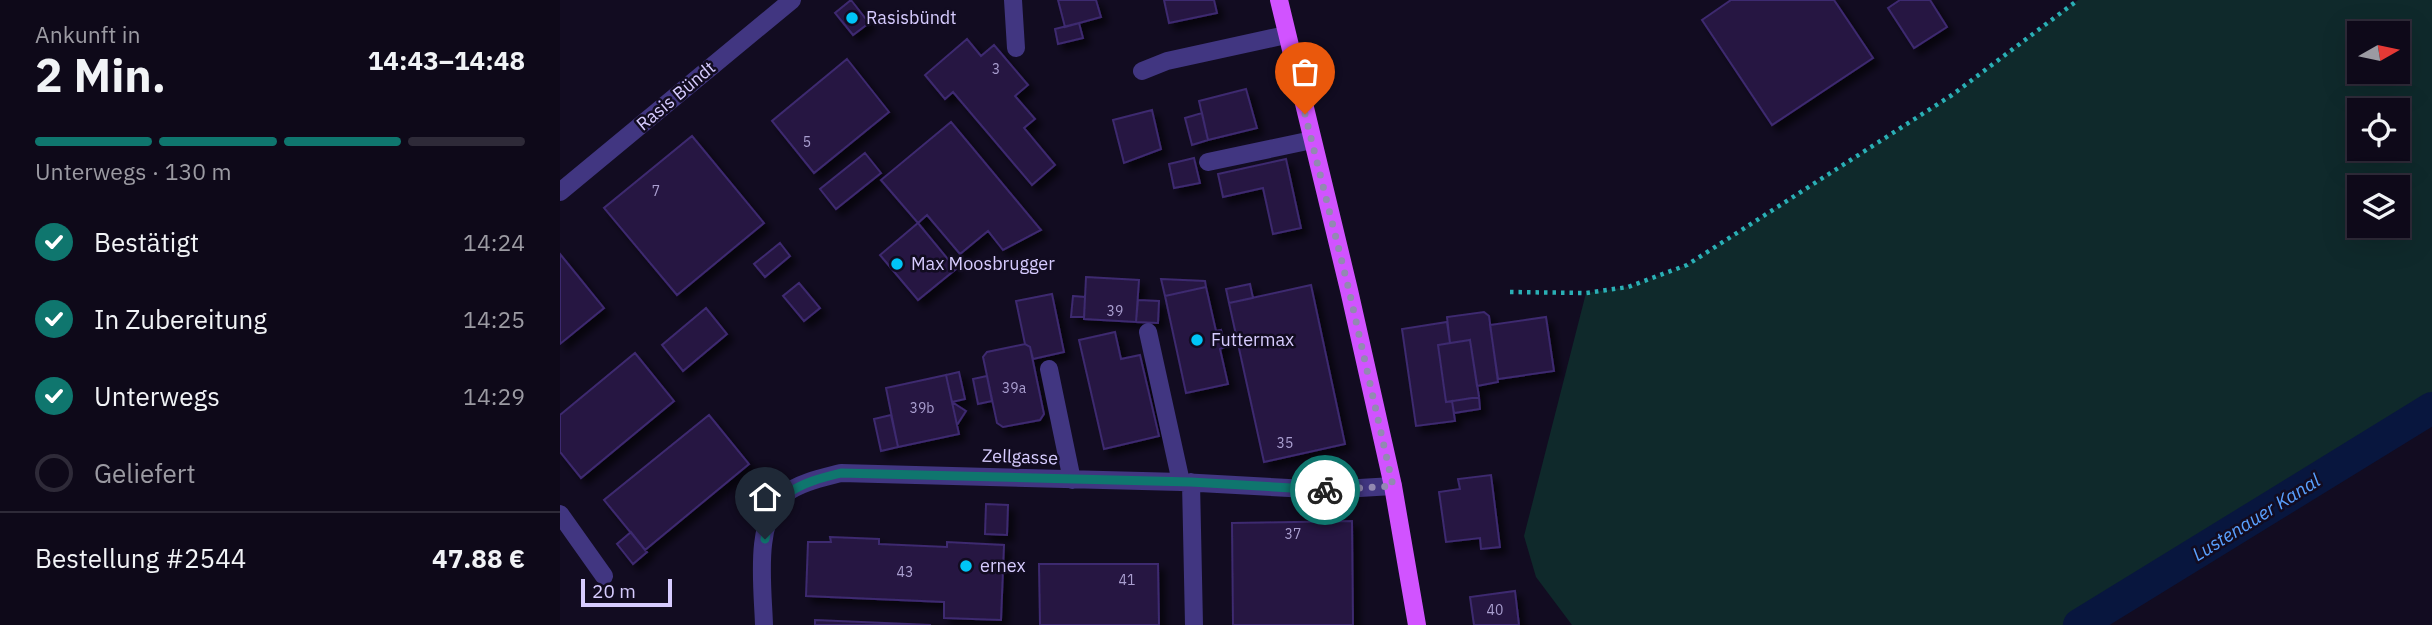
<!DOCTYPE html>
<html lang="de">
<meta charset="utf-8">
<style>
body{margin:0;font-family:"IBM Plex Sans",sans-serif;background:#1c1726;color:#f1f3f6;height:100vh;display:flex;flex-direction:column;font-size:26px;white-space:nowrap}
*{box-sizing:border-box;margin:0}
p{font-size:23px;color:#9b9aa2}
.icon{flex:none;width:38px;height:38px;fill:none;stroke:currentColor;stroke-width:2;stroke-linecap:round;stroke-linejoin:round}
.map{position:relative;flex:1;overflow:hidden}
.sheet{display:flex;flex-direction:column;background:#0e0919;width:560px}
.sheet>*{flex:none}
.needle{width:46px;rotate:81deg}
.fabs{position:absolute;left:1787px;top:21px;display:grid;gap:14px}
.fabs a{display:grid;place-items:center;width:63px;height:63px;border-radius:0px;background:#0e0919;box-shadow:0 7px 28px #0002,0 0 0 2px #2e2a38;font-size:35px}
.scale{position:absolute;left:21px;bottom:18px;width:91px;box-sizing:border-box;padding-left:7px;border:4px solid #d7ccff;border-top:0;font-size:19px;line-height:24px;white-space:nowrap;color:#d7ccff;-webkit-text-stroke:5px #120c21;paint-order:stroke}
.pin{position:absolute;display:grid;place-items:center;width:60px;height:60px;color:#fff;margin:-72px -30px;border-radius:50% 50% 50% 0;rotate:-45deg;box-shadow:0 0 7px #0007}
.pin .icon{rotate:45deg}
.courier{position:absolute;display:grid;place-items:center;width:70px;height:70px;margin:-35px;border:5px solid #0f766e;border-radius:50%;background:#fff;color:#222;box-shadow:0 2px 9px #0007}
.overview em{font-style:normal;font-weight:800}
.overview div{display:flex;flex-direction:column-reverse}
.overview{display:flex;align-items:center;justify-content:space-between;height:119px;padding:0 35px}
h1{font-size:46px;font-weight:800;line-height:52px}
.bar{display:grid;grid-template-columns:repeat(4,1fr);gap:10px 7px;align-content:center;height:84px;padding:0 35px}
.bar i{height:9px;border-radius:5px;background:#2e2a38}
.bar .active{background:#0f766e}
.bar p{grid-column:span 4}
.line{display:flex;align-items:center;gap:18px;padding:0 35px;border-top:2px solid #2e2a38}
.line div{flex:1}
ol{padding:0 35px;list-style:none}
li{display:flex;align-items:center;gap:21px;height:77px}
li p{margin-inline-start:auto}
li .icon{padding:7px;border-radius:50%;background:#0f766e;color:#fff;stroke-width:4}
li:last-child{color:#9b9aa2}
li i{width:38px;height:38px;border:4px solid #2e2a38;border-radius:50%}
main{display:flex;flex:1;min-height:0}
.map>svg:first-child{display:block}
.green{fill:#0f292b;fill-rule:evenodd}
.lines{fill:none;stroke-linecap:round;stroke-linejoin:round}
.canal{stroke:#08163e;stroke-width:32}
.building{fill:#251842;stroke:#3e296f;stroke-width:2;filter:url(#shadow)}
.path{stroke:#2aafb5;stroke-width:4.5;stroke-dasharray:3.5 5;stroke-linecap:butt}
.minor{stroke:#413681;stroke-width:18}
.major{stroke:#d153ff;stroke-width:18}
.done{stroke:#9289b1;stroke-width:7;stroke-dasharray:0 12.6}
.route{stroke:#0f766e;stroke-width:9}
.poi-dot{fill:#00c5f7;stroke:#120c21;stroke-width:2.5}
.labels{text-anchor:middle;stroke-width:5;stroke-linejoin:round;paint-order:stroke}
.number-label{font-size:14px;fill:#aa9fd0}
.poi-label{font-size:18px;fill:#d7ccff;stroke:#120c21;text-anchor:start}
.street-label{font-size:18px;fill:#d7ccff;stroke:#120c21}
.water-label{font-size:19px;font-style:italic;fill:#5aa1ff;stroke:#120c21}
</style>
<main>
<section class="sheet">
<div class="overview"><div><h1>2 Min.</h1><p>Ankunft in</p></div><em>14:43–14:48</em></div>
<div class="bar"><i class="active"></i><i class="active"></i><i class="active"></i><i></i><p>Unterwegs · 130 m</p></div>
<ol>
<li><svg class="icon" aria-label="check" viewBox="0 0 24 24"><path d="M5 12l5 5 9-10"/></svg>Bestätigt<p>14:24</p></li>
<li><svg class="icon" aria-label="check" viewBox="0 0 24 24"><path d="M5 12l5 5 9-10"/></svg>In Zubereitung<p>14:25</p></li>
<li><svg class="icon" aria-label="check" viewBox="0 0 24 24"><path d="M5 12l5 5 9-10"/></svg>Unterwegs<p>14:29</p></li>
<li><i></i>Geliefert</li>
</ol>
<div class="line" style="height:91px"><div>Bestellung #2544</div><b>47.88 €</b></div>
</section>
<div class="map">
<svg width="1872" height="625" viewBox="0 0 1872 625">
<defs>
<filter id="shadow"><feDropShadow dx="6" dy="6" stdDeviation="3.5" flood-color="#0009"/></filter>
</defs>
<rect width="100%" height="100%" fill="#120c21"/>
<path class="green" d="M 1518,0 L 1872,0 L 1872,407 L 1510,625 L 1012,625 L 976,577 L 964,536 L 1026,293 L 1068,287 L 1127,265 L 1392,95 ZM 1799,33 L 1838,33 L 1838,72 L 1799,72 ZM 1799,110 L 1838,110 L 1838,149 L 1799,149 ZM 1799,187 L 1838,187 L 1838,226 L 1799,226 Z"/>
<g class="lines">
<path class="canal" d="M 1519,625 L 1872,408"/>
</g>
<path class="building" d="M 291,0 L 309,23 L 293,35 L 275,13 Z
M 498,0 L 536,0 L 541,17 L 505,27 Z
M 604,0 L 654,0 L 657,13 L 609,23 Z
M 1171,0 L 1274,0 L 1313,58 L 1212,125 L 1142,20 Z
M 1340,0 L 1370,0 L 1387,27 L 1354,48 L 1328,8 Z
M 519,23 L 523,38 L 498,44 L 495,29 Z
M 407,39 L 421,56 L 434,45 L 468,85 L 455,96 L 475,119 L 464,128 L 495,165 L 472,185 L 393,92 L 385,99 L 365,75 Z
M 287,59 L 329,112 L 254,173 L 212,121 Z
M 686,89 L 697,128 L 648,140 L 639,101 Z
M 592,110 L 601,149 L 564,163 L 553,120 Z
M 642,113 L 648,140 L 632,145 L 625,118 Z
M 391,122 L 481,230 L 443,250 L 428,231 L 400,254 L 367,215 L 358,223 L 321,180 Z
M 132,136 L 204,223 L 117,295 L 44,208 Z
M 305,153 L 321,173 L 276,209 L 260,189 Z
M 634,158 L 640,183 L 614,188 L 609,164 Z
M 726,159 L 741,228 L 713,234 L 703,188 L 663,197 L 658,174 Z
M 358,223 L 396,269 L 358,300 L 320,255 Z
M 220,243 L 230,256 L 205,277 L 194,264 Z
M 0,254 L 44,308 L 0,344 Z
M 526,277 L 579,280 L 576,322 L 524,319 Z
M 601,279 L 645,281 L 646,287 L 605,296 Z
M 239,283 L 260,308 L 244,321 L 223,296 Z
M 690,284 L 693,298 L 669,303 L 666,289 Z
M 751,285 L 785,444 L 704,462 L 669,303 Z
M 646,287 L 656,331 L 661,330 L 665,347 L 660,349 L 668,384 L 626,393 L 605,296 Z
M 492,294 L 504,352 L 473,359 L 470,347 L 465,344 L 456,301 Z
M 513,296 L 525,297 L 524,317 L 511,317 Z
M 578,300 L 599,301 L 598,323 L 576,322 Z
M 146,308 L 167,334 L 123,371 L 102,345 Z
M 924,312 L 929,316 L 938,382 L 917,386 L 910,340 L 890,343 L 887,317 Z
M 986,317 L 994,371 L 938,379 L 930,325 Z
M 887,322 L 890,343 L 878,345 L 886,402 L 892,401 L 895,421 L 856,426 L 842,329 Z
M 555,332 L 561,359 L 580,355 L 599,436 L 544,449 L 519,340 Z
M 910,340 L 919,397 L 886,402 L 878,345 Z
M 465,344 L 470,347 L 484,414 L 480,420 L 443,427 L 437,423 L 423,357 L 427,352 Z
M 75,353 L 114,401 L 21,478 L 0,452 L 0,415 Z
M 399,372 L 405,399 L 392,402 L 386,375 Z
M 386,375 L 399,434 L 338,447 L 326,388 Z
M 427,376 L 432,401 L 418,404 L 413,379 Z
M 919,397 L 920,409 L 894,413 L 892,401 Z
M 392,402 L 406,411 L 397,425 Z
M 149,415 L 189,464 L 85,550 L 44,500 Z
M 331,415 L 338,447 L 321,451 L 314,419 Z
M 931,475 L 940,547 L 921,549 L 920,538 L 886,542 L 879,492 L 900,489 L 898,479 Z
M 426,504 L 448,505 L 447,535 L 425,534 Z
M 792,521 L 793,625 L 673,625 L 672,523 Z
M 71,532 L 87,552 L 73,564 L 57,544 Z
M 270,537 L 319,539 L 319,544 L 387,547 L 387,542 L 444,545 L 441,620 L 384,618 L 384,602 L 246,596 L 248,542 L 271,542 Z
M 479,564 L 598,564 L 599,625 L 480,625 Z
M 955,591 L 959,625 L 914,625 L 910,597 Z
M 255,620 L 371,625 L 255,625 Z"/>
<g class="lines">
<path class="path" d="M 950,292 L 1026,293 L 1068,287 L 1127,265 L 1392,95 L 1518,0"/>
<path class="minor" d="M 453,0 L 456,48
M 582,71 L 607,61 L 726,35
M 648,162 L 752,140
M 0,192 L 232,0
M 588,332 L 621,482
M 489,369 L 512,480
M 631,482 L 634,625
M 0,514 L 44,576
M 204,625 C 203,588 193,520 225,494 C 241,482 262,478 281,473 L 621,482 L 766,490 L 833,486"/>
<path class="major" d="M 719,0 L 789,290 L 833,486 L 857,625"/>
</g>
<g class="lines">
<path class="done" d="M 745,114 L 789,290 L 833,486 L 765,490"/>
<path class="route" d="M 205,539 C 211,492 240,483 281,473 L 631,482 L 765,490"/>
</g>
<g class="poi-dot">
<circle cx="292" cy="18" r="7"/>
<circle cx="337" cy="264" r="7"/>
<circle cx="637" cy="340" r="7"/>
<circle cx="406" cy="566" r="7"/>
</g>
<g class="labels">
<g class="number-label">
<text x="436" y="74">3</text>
<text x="247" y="147">5</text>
<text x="96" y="196">7</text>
<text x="555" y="316">39</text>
<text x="454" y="393">39a</text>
<text x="362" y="413">39b</text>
<text x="725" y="448">35</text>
<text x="733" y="539">37</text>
<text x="345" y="577">43</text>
<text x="567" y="585">41</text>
<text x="935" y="615">40</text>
</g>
<g class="poi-label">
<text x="306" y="24">Rasisbündt</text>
<text x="351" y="270">Max Moosbrugger</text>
<text x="651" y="346">Futtermax</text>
<text x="420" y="572">ernex</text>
</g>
<g class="street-label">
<text transform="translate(116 96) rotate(-40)" y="6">Rasis Bündt</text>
<text transform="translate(460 457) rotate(2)" y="6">Zellgasse</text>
</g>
<g class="water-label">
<text transform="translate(1696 517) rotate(-32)" y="7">Lustenauer Kanal</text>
</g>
</g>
</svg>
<div class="fabs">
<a><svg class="needle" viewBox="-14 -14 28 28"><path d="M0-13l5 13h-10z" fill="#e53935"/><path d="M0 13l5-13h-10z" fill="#9b9aa2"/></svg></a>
<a><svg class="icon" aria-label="locate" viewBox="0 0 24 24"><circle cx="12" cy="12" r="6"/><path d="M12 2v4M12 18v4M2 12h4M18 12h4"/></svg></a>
<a><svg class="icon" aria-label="layers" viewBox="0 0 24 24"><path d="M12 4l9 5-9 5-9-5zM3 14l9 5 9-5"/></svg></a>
</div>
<div class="scale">20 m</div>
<div class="pin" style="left:745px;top:114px;background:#ea580c"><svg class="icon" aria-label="bag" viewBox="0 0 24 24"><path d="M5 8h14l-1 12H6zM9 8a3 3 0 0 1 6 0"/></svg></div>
<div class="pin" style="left:205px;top:539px;background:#1f2937"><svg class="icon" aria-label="home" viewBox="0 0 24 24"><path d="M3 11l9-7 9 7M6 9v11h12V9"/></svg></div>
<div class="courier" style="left:765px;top:490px"><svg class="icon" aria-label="bike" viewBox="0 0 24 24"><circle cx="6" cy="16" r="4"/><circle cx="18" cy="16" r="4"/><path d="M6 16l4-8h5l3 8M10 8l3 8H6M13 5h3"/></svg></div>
</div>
</main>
